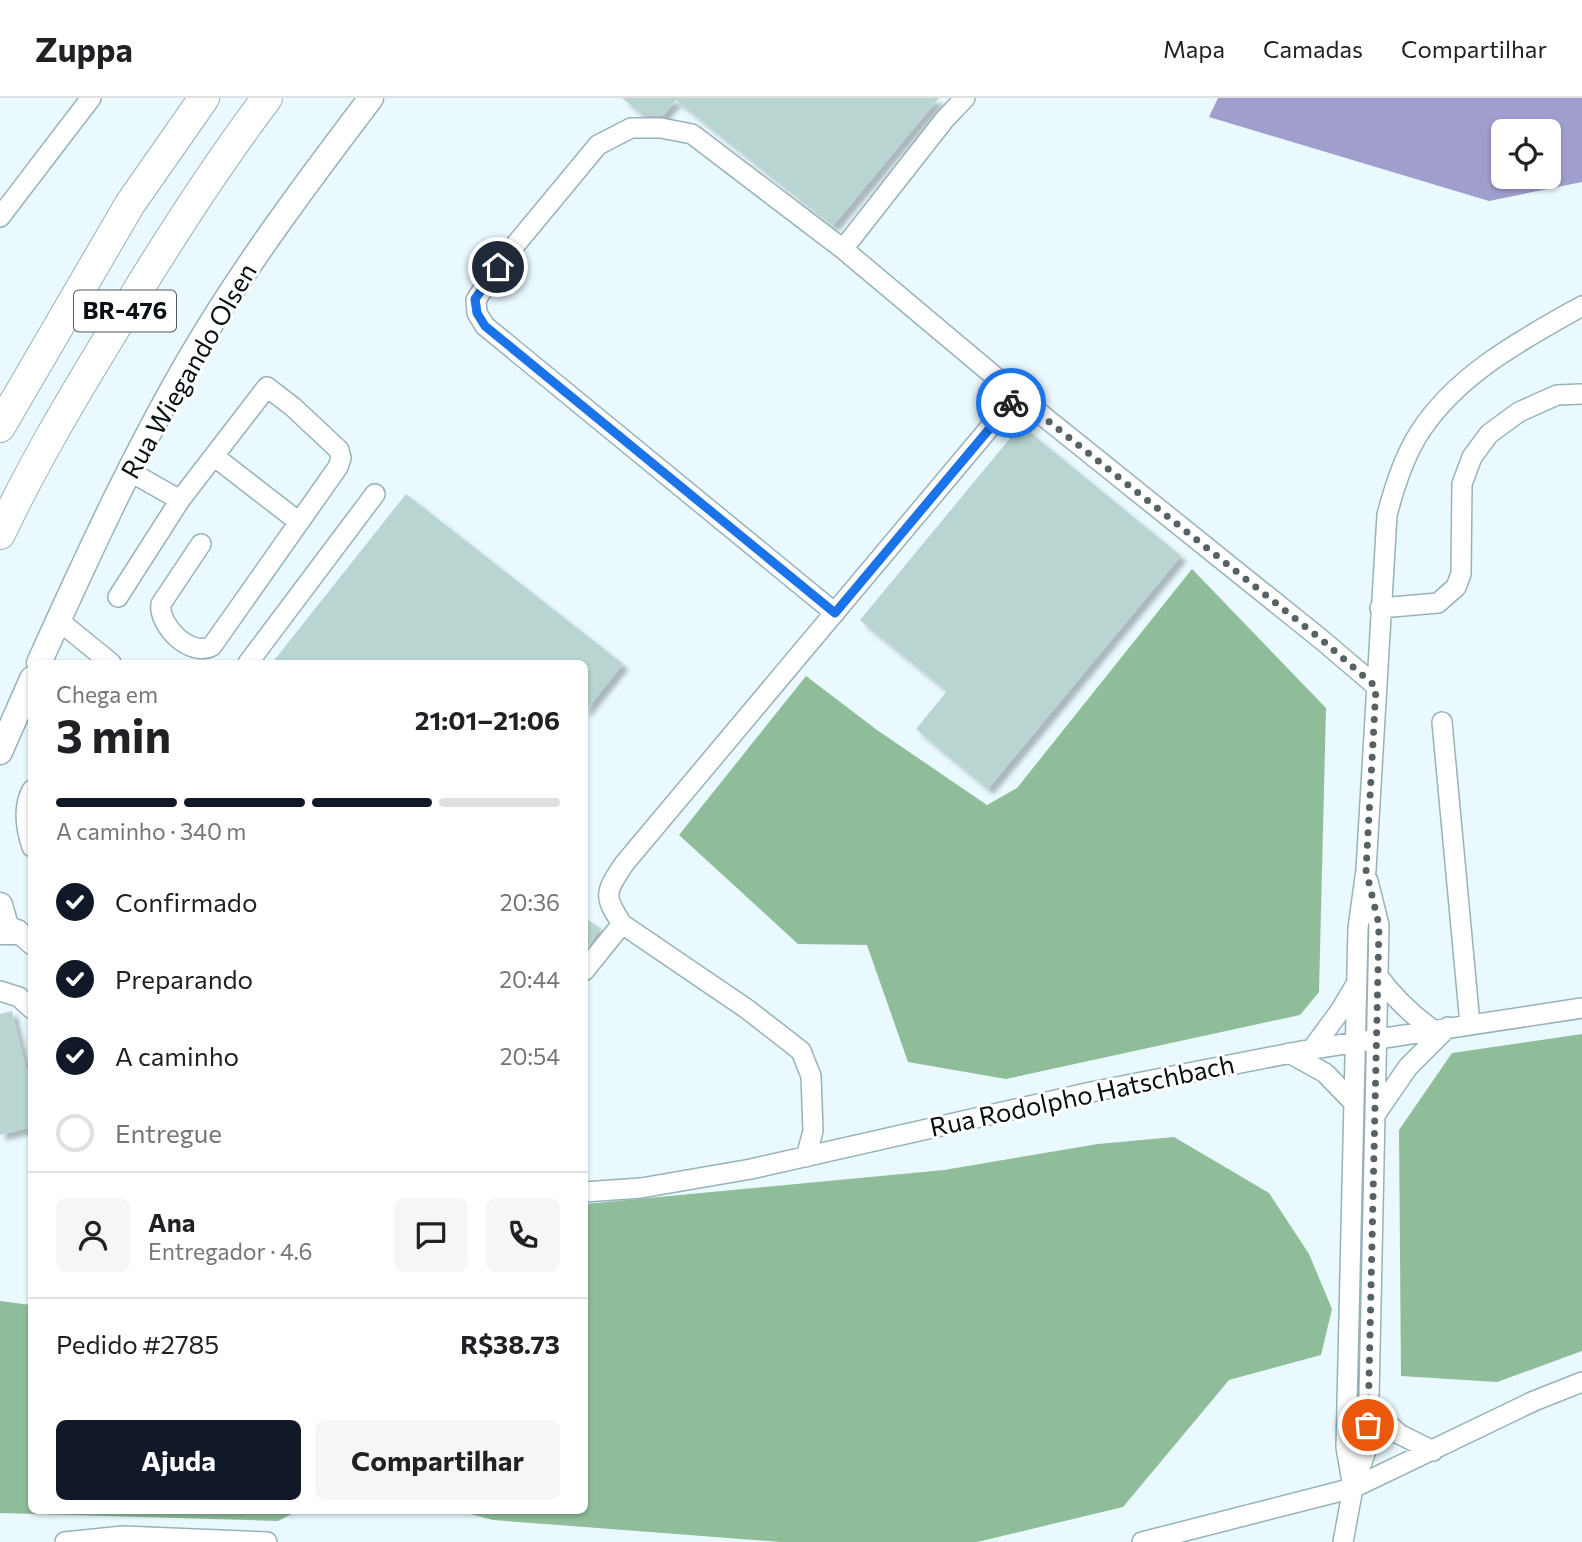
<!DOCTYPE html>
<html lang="pt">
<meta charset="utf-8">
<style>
body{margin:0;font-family:Commissioner,sans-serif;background:#f6f6f6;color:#202124;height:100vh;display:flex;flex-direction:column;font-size:26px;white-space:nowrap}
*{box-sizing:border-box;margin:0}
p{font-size:23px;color:#757577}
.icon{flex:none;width:38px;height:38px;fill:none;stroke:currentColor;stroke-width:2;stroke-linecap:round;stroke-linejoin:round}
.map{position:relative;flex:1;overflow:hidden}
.side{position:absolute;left:28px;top:562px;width:560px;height:854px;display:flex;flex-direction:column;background:#fff;border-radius:10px;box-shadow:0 2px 5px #0004}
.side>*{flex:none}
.fabs{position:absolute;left:1491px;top:21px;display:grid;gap:14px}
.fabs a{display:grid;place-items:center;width:70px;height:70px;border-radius:10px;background:#fff;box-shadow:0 2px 5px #0004;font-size:35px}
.pin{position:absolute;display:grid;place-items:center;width:60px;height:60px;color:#fff;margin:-30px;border:4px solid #fff;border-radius:50%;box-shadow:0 2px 7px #0007}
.courier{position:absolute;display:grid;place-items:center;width:70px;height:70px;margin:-35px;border:5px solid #1a73e8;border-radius:50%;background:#fff;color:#222;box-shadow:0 2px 9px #0007}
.summary em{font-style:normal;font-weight:700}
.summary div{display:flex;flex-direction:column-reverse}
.summary{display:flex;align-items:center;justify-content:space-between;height:119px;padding:0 28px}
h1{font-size:46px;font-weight:700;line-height:52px}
.bar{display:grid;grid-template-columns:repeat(4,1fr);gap:10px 7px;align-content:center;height:84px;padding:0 28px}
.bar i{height:9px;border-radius:5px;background:#e0e0e0}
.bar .on{background:#111827}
.bar p{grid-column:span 4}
.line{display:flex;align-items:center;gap:18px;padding:0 28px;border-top:2px solid #e0e0e0}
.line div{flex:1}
.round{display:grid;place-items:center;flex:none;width:74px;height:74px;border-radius:10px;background:#f6f6f6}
ol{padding:0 28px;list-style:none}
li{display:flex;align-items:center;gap:21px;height:77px}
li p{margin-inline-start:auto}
li .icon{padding:7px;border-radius:50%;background:#111827;color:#fff;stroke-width:4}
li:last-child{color:#757577}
li i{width:38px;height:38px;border:4px solid #e0e0e0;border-radius:50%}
.cta{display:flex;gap:14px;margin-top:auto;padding:14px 28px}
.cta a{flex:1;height:80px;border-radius:10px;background:#111827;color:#fff;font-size:28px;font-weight:700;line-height:80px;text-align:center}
.cta a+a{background:#f6f6f6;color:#202124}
header{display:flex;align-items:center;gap:42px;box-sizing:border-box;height:98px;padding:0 35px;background:#fff;border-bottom:2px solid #e0e0e0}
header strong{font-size:33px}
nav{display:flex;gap:38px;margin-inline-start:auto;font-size:24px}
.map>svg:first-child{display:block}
.forest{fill:#8fbd9a}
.water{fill:#a09ecd;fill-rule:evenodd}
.building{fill:#b9d5d1;filter:url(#shadow)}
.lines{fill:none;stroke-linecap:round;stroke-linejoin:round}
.minor-casing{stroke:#98b2ba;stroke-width:22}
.major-casing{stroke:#98b2ba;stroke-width:27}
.highway-casing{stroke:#98b2ba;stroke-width:32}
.minor{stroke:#fff;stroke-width:19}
.major{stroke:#fff;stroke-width:24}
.highway{stroke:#fff;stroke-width:30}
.done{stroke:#566265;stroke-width:7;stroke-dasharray:0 12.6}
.route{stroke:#1a73e8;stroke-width:9}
.labels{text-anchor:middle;stroke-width:6;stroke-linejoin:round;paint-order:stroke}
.shield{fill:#fff;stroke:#51585a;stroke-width:2}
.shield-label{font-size:24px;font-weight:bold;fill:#071013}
.street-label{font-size:26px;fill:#071013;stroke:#fff}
</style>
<header>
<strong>Zuppa</strong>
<nav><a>Mapa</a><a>Camadas</a><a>Compartilhar</a></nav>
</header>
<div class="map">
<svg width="1582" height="1444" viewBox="0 0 1582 1444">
<defs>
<filter id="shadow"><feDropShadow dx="5.5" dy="5.5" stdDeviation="2" flood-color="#0004"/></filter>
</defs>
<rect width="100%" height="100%" fill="#e9f9fe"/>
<path class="forest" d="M 1192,471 L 1326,610 L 1319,894 L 1300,917 L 1006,981 L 908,964 L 867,847 L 798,846 L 679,737 L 806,578 L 877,632 L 987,707 L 1017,690 Z
M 1582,936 L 1582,1253 L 1497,1284 L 1401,1278 L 1399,1032 L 1452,955 Z
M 1174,1039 L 1269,1095 L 1309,1156 L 1332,1211 L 1321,1257 L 1229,1282 L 1123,1409 L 977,1444 L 781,1444 L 493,1422 L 455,1412 L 584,1412 L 585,1106 L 944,1072 L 1098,1046 Z
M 0,1203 L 31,1207 L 32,1412 L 300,1412 L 278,1423 L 0,1415 Z"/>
<path class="water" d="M 1218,0 L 1582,0 L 1582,84 L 1489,103 L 1209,19 ZM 1503,33 L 1549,33 L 1549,79 L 1503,79 Z"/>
<path class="building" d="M 622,0 L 939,0 L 833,128 L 676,2 L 663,18 L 644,18 Z
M 1021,327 L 1181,458 L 988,691 L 916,631 L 947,593 L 860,522 Z
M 406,396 L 623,566 L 584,615 L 584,565 L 272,565 Z
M 584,819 L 601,831 L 584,852 Z
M 12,913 L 26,971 L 32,969 L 32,1029 L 0,1037 L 0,916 Z"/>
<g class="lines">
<g class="minor-casing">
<path id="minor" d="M 0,119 L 91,0
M 843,151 L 945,21 L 965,0
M 215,359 L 299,424
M 129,373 L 180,402
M 118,499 L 180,402 L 267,289 L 293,309 L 339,352 L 341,360 L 338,369 L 212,548 C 190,560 158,527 161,506 L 201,446
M 1380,510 L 1438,505 L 1456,489 L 1461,476 L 1462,386 L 1472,359 L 1489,336 L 1519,314 L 1557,297 L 1582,296
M 835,515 L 485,228 L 477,215 L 476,202 L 497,169 L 598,47 L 631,30 L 661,30 L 692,36 L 843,151 L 1017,297 L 1322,542 L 1376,588
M 58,522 L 111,565
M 248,565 L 375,396
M 1442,624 L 1470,926
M 32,692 C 22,710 26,731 32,749
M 8,826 L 32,847
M 584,873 L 622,826
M 1378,878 C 1394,900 1411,916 1433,932
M 0,893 L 19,899 L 32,911
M 1312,951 L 1340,913 L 1356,886
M 1289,955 L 1325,975 L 1354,1005
M 1375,1017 L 1408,969 L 1448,929
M 806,1059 L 813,1033 L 811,978 L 801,953 L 747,911 L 622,826 C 603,797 605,795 624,766 L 1017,297
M 584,1094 L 641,1090 L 751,1071 L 1091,994 L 1312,951 L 1582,910
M 1368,1308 L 1399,1336 L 1433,1353
M 1353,1390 L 1346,1349 L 1358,830 L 1366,772 L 1387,417 C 1394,390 1403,361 1418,337 C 1455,277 1523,241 1582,208
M 65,1444 L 123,1438 L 267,1444
M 1142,1444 L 1353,1390 L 1534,1303 L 1582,1284
M 1343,1444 L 1353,1390 L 1368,1347 L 1379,827 L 1368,783"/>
</g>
<g class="major-casing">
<path id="major" d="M 39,565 C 86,461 134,356 192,257 C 245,167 308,83 371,0
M 0,654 L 32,581
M 0,807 L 4,821
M 0,834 L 17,834"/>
</g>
<g class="highway-casing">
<path id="highway" d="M 0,329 L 130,106 L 204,0
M 0,436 C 32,368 70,304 109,240 C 158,158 209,77 267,0"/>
</g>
<use href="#minor" class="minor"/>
<use href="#major" class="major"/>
<use href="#highway" class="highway"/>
</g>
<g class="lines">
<path class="done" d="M 1011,305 L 1017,298 L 1322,542 L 1376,589 L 1366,772 L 1379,827 L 1368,1327"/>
<path class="route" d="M 498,169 L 475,201 L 477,215 L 485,228 L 835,515 L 1011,305"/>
</g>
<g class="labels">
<rect class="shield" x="74" y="192.5" width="102" height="41" rx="5"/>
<g class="shield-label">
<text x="125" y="221">BR-476</text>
</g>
<g class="street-label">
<text transform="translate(189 273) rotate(-60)" y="9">Rua Wiegando Olsen</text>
<text transform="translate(1082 998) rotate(-12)" y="9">Rua Rodolpho Hatschbach</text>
</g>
</g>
</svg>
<div class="fabs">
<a><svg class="icon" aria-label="locate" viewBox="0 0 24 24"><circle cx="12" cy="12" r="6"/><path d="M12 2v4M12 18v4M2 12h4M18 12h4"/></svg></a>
</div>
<div class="pin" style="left:1368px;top:1327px;background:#ea580c"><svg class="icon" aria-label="bag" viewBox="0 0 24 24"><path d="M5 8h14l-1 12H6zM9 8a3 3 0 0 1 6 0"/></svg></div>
<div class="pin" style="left:498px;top:169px;background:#1f2937"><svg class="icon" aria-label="home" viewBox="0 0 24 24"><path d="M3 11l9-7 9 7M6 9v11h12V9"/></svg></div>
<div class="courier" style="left:1011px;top:305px"><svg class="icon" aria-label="bike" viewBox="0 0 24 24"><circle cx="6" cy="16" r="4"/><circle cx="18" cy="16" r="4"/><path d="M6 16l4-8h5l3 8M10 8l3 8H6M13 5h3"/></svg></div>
<section class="side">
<div class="summary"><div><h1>3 min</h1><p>Chega em</p></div><em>21:01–21:06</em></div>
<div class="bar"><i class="on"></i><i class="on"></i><i class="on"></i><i></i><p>A caminho · 340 m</p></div>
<ol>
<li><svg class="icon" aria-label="check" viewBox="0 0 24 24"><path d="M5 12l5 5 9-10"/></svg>Confirmado<p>20:36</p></li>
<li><svg class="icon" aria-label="check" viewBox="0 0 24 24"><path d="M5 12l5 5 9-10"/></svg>Preparando<p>20:44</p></li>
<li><svg class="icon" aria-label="check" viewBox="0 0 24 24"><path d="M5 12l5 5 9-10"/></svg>A caminho<p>20:54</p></li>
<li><i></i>Entregue</li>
</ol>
<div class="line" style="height:126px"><a class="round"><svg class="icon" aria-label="person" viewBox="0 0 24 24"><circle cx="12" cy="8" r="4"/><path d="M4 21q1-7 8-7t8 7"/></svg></a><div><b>Ana</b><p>Entregador · 4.6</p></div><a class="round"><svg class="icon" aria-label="chat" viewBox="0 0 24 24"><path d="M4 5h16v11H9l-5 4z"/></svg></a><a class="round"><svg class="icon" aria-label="phone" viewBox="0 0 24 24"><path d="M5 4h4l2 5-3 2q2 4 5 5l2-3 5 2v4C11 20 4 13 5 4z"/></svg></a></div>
<div class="line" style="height:91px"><div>Pedido #2785</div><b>R$38.73</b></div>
<div class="cta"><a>Ajuda</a><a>Compartilhar</a></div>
</section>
</div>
